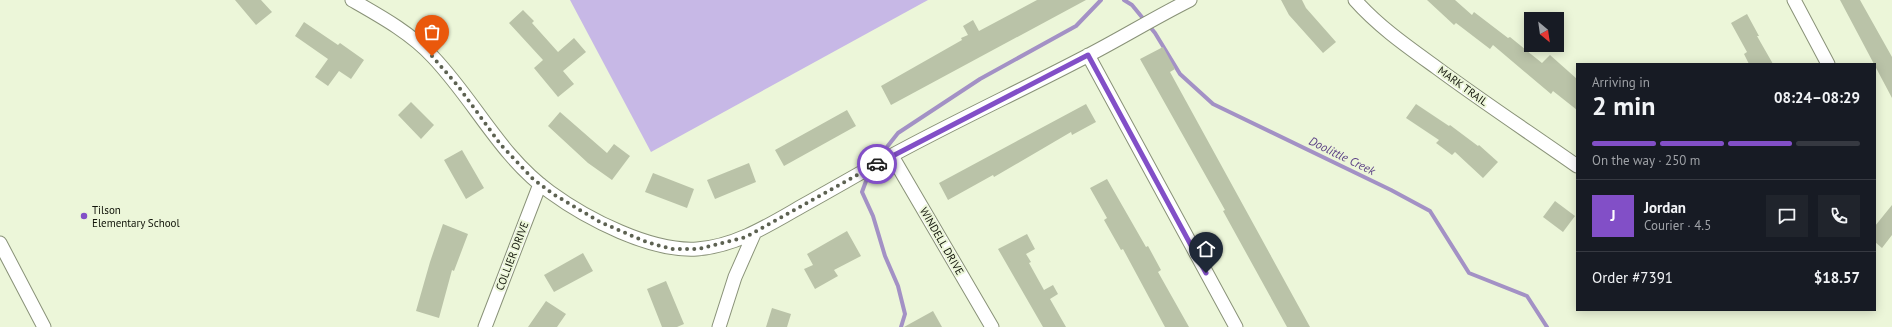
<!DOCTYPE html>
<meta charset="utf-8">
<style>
body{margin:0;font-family:"PT Sans",sans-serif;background:#20242c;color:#f1f3f6;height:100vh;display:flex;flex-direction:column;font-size:15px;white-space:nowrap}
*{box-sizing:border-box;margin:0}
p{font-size:13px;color:#9ea1a6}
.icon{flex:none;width:22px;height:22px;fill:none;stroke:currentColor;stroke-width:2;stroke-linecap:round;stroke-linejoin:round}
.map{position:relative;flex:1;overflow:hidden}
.panel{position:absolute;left:1576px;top:63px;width:300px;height:248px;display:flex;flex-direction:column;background:#171b24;border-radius:0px;box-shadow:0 2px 10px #0003}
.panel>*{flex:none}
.needle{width:26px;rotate:151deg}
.fabs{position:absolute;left:1524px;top:12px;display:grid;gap:8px}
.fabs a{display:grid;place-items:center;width:40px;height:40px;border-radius:0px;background:#171b24;box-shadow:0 2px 10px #0003;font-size:20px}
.pin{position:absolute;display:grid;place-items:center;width:34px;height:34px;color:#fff;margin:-41px -17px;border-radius:50% 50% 50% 0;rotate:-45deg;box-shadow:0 0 4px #0007}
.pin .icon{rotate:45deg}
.courier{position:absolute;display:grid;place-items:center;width:40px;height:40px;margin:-20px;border:3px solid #824fc7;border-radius:50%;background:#fff;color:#222;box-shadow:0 1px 5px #0007}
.overview em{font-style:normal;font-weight:600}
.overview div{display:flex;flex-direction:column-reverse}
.overview{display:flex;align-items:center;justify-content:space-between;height:68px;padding:0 16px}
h1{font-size:26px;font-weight:600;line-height:30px}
.bar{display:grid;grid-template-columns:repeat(4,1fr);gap:6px 4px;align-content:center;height:48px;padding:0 16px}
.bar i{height:5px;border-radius:3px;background:#363941}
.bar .on{background:#824fc7}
.bar p{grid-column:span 4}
.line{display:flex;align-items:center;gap:10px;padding:0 16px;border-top:1px solid #363941}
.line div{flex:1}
.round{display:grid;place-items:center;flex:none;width:42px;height:42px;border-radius:0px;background:#20242c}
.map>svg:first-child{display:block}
.green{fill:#c7b8e6}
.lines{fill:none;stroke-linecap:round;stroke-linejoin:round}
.stream{stroke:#a391c5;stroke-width:4}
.building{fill:#bac3a8}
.minor-casing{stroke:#899278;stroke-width:15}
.minor{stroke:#fff;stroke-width:13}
.done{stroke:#5d6252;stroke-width:4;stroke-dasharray:0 7.2}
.route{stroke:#824fc7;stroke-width:5}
.poi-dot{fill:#824fc7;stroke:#ecf6d9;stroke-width:1.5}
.labels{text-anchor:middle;stroke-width:4;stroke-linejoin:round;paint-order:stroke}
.street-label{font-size:11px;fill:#101309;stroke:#ecf6d9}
.poi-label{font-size:11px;fill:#101309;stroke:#ecf6d9;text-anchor:start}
.water-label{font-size:12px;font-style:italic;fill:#5e4487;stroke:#ecf6d9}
</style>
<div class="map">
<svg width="1892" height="327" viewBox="0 0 1892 327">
<rect width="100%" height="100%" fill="#ecf6d9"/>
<path class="green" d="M 570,0 L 928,0 L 651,152 Z"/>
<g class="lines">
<path class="stream" d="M 1124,0 L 1132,5 L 1155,33 L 1180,74 L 1213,104 L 1391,190 L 1430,211 L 1469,273 L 1527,296 L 1547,327
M 879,157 L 898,133 L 980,79 L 1076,26 L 1101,0
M 869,173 L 862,192 L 873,216 L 885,256 L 898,286 L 905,314 L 901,327"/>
</g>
<path class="building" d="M 235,0 L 261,0 L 272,12 L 256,25 Z
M 1037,0 L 1086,0 L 891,105 L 881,86 L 962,40 L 961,38 L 968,35 L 963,26 L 973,20 L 979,31 Z
M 1281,0 L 1302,0 L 1306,8 L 1336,42 L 1323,53 L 1289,15 Z
M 1427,0 L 1455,0 L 1472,15 L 1474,12 L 1508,38 L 1510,37 L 1542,63 L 1550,55 L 1577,79 L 1577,110 L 1553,91 L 1551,94 L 1493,45 L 1490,49 L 1456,23 L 1454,25 Z
M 1840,0 L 1860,0 L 1892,57 L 1892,98 Z
M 523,10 L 534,21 L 532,23 L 558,52 L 574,38 L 586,52 L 563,71 L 574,84 L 558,97 L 534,68 L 543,60 L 509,23 Z
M 1747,14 L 1759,36 L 1757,36 L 1773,64 L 1749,64 L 1744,54 L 1747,52 L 1731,23 Z
M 304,22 L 338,45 L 340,43 L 364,60 L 351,79 L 339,71 L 328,86 L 315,77 L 328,59 L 295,36 Z
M 1163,47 L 1175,69 L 1170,72 L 1310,327 L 1287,327 L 1223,211 L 1225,210 L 1140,59 Z
M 411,102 L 434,125 L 421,139 L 398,115 Z
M 1086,104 L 1096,122 L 1072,135 L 1071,132 L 994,177 L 993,175 L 948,200 L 939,183 Z
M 1416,104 L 1449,126 L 1450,125 L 1478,146 L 1479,145 L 1498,162 L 1483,178 L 1455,152 L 1452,155 L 1436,143 L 1439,140 L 1406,118 Z
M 847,110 L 856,126 L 784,166 L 775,150 Z
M 560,112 L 607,153 L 614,144 L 630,156 L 612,180 L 588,163 L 548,126 Z
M 462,150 L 484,188 L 466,199 L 444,160 Z
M 749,163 L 756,182 L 715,199 L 707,180 Z
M 653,173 L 694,189 L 687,208 L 645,192 Z
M 1107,179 L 1146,247 L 1148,246 L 1161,270 L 1158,272 L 1189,327 L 1165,327 L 1123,249 L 1121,250 L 1104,220 L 1107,218 L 1090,188 Z
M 1555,201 L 1575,216 L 1563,232 L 1543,217 Z
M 1892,205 L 1892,235 L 1882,248 L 1875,242 L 1875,226 Z
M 443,224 L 468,234 L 454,271 L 452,270 L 439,318 L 416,311 L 430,262 Z
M 847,231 L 861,256 L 834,270 L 838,276 L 815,289 L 804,269 L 813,265 L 807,254 Z
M 1027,234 L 1035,249 L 1026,254 L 1031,262 L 1029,263 L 1044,290 L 1053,285 L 1058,294 L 1050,299 L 1066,327 L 1043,327 L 998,249 Z
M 583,253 L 593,271 L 554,292 L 544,275 Z
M 666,281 L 684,324 L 677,327 L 662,327 L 647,289 Z
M 546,301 L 566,314 L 557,327 L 528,327 Z
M 772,308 L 791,314 L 787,327 L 766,327 Z
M 933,311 L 942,327 L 904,327 Z"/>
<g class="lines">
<g class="minor-casing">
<path id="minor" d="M 352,0 C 380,16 411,33 433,57 C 475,101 500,156 550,192 C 587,219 651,252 697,249 C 736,246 769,225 802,206 C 831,190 860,173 889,157 C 953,122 1020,91 1085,57 C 1120,39 1154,18 1190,0
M 1355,0 C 1379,27 1408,47 1437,68 C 1483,102 1530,133 1577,166
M 1794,0 L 1828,64
M 1088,55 L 1236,327
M 892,156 L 992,327
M 0,243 L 44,327
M 485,327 L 540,184
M 719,327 L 735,277 L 754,234"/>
</g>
<use href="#minor" class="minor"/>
</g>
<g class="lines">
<path class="done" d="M 432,56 L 458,86 L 501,145 L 533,179 L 553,194 L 600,222 L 644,241 L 660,246 L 673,249 L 698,249 L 746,237 L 877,164"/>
<path class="route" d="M 877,164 L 1088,55 L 1206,273"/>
</g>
<circle class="poi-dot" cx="84" cy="216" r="4"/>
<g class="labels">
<g class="street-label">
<text transform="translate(1463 86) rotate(36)" y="4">MARK TRAIL</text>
<text transform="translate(942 241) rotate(60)" y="4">WINDELL DRIVE</text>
<text transform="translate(512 256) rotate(-69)" y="4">COLLIER DRIVE</text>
</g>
<g class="poi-label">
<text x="92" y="214">Tilson<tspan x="92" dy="13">Elementary School</tspan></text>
</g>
<g class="water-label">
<text transform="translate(1342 156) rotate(26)" y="4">Doolittle Creek</text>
</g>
</g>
</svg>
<div class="fabs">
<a><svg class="needle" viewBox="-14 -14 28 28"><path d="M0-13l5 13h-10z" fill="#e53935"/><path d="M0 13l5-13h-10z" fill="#9ea1a6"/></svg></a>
</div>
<div class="pin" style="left:432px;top:56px;background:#ea580c"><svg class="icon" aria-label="bag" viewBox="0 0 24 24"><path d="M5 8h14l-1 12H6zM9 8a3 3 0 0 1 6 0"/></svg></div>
<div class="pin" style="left:1206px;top:273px;background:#1f2937"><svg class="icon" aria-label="home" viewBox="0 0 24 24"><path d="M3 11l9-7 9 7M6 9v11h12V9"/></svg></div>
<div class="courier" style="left:877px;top:164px"><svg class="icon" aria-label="car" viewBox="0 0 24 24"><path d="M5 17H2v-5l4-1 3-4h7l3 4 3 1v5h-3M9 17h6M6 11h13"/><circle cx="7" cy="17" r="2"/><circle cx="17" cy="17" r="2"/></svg></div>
<section class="panel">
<div class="overview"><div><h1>2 min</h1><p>Arriving in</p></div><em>08:24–08:29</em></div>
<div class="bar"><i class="on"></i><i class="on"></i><i class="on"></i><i></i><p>On the way · 250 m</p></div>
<div class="line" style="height:72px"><b class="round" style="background:#824fc7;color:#fff">J</b><div><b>Jordan</b><p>Courier · 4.5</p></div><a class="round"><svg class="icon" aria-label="chat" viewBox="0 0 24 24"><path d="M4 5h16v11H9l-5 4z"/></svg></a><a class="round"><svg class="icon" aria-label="phone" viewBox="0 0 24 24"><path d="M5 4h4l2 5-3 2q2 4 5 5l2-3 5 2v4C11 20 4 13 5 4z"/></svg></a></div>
<div class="line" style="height:52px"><div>Order #7391</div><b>$18.57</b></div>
</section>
</div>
